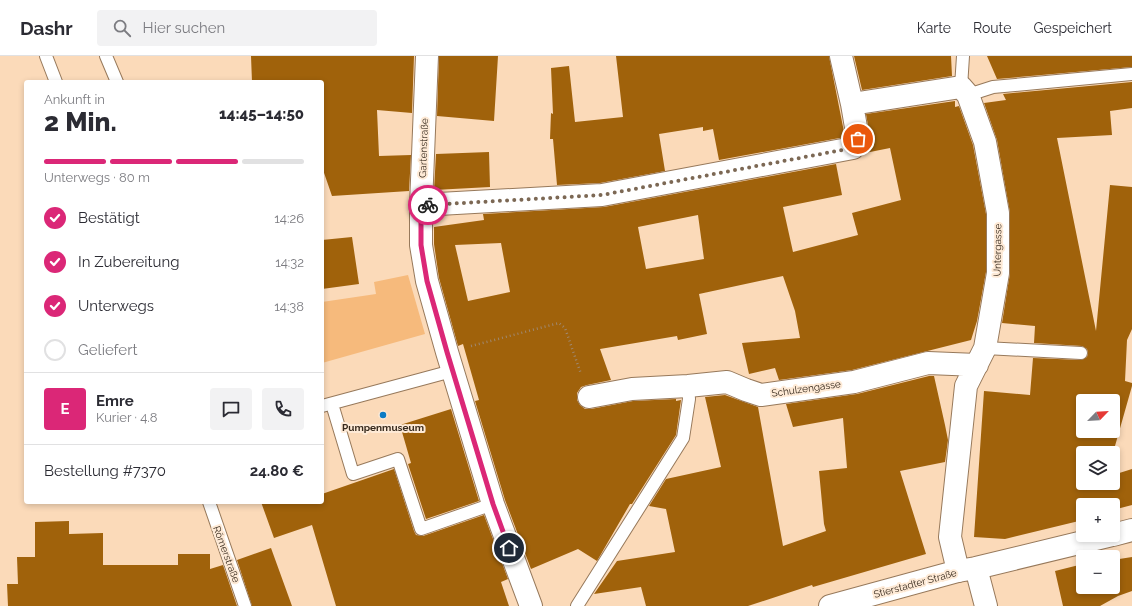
<!DOCTYPE html>
<html lang="de">
<meta charset="utf-8">
<style>
body{margin:0;font-family:Raleway,sans-serif;background:#f2f2f3;color:#2b2b33;height:100vh;display:flex;flex-direction:column;font-size:15px;white-space:nowrap}
*{box-sizing:border-box;margin:0}
p{font-size:13px;color:#7c7c81}
.icon{flex:none;width:22px;height:22px;fill:none;stroke:currentColor;stroke-width:2;stroke-linecap:round;stroke-linejoin:round}
.map{position:relative;flex:1;overflow:hidden}
.details{position:absolute;left:24px;top:24px;width:300px;height:424px;display:flex;flex-direction:column;background:#fff;border-radius:4px;box-shadow:0 2px 6px #0003}
.details>*{flex:none}
.needle{width:26px;rotate:65deg}
.tools{position:absolute;left:1076px;top:338px;display:grid;gap:8px}
.tools a{display:grid;place-items:center;width:44px;height:44px;border-radius:4px;background:#fff;box-shadow:0 2px 6px #0003;font-size:20px}
.pin{position:absolute;display:grid;place-items:center;width:34px;height:34px;color:#fff;margin:-17px;border:2px solid #fff;border-radius:50%;box-shadow:0 1px 4px #0007}
.courier{position:absolute;display:grid;place-items:center;width:40px;height:40px;margin:-20px;border:3px solid #db2777;border-radius:50%;background:#fff;color:#222;box-shadow:0 1px 5px #0007}
.overview em{font-style:normal;font-weight:800}
.overview div{display:flex;flex-direction:column-reverse}
.overview{display:flex;align-items:center;justify-content:space-between;height:68px;padding:0 20px}
h1{font-size:26px;font-weight:800;line-height:30px}
.bar{display:grid;grid-template-columns:repeat(4,1fr);gap:6px 4px;align-content:center;height:48px;padding:0 20px}
.bar i{height:5px;border-radius:3px;background:#e1e1e2}
.bar .on{background:#db2777}
.bar p{grid-column:span 4}
.line{display:flex;align-items:center;gap:10px;padding:0 20px;border-top:1px solid #e1e1e2}
.line div{flex:1}
.round{display:grid;place-items:center;flex:none;width:42px;height:42px;border-radius:4px;background:#f2f2f3}
ol{padding:0 20px;list-style:none}
li{display:flex;align-items:center;gap:12px;height:44px}
li p{margin-inline-start:auto}
li .icon{padding:4px;border-radius:50%;background:#db2777;color:#fff;stroke-width:4}
li:last-child{color:#7c7c81}
li i{width:22px;height:22px;border:2px solid #e1e1e2;border-radius:50%}
header{display:flex;align-items:center;gap:24px;box-sizing:border-box;height:56px;padding:0 20px;background:#fff;border-bottom:1px solid #e1e1e2}
header strong{font-size:19px}
nav{display:flex;gap:22px;margin-inline-start:auto;font-size:14px}
.search{width:280px;height:36px;background:#f2f2f3;display:flex;align-items:center;gap:10px;box-sizing:border-box;padding:0 14px;border-radius:4px;color:#7c7c81;font-size:15px}
.map>svg:first-child{display:block}
.green{fill:#f6ba7c}
.building{fill:#a0620b;fill-rule:evenodd}
.lines{fill:none;stroke-linecap:round;stroke-linejoin:round}
.service-casing{stroke:#97795b;stroke-width:14}
.minor-casing{stroke:#97795b;stroke-width:24}
.tertiary-casing{stroke:#97795b;stroke-width:24}
.path{stroke:#9f8870;stroke-width:2.5;stroke-dasharray:1 3;stroke-linecap:butt}
.service{stroke:#fff;stroke-width:12}
.minor{stroke:#fff;stroke-width:22}
.tertiary{stroke:#fff;stroke-width:22}
.done{stroke:#7c6854;stroke-width:4;stroke-dasharray:0 7.2}
.route{stroke:#db2777;stroke-width:5}
.poi-dot{fill:#0b7bc5;stroke:#feead6;stroke-width:1.5}
.labels{text-anchor:middle;stroke-width:4;stroke-linejoin:round;paint-order:stroke}
.street-label{font-size:10px;fill:#372a1d;stroke:#feead6}
.poi-label{font-size:10px;font-weight:bold;fill:#372a1d;stroke:#feead6}
</style>
<header>
<strong>Dashr</strong>
<div class="search"><svg class="icon" aria-label="search" viewBox="0 0 24 24"><circle cx="10" cy="10" r="6"/><path d="M15 15l6 6"/></svg>Hier suchen</div>
<nav><a>Karte</a><a>Route</a><a>Gespeichert</a></nav>
</header>
<div class="map">
<svg width="1132" height="550" viewBox="0 0 1132 550">
<rect width="100%" height="100%" fill="#fbdab9"/>
<path class="green" d="M 408,219 L 425,278 L 322,307 L 322,246 L 376,238 L 374,226 Z"/>
<path class="building" d="M 251,0 L 414,0 L 412,57 L 377,54 L 379,100 L 411,99 L 409,135 L 332,140 L 322,111 L 322,26 L 252,26 Z
M 439,0 L 498,0 L 494,65 L 437,60 Z
M 616,0 L 829,0 L 845,81 L 719,104 L 713,73 L 703,75 L 703,71 L 659,78 L 665,115 L 600,127 L 557,129 L 553,83 L 550,83 L 551,57 L 553,58 L 551,12 L 569,10 L 575,66 L 623,61 Z
M 854,0 L 951,0 L 952,20 L 862,34 Z
M 987,0 L 1132,0 L 1132,11 L 997,23 Z
M 1132,26 L 1132,52 L 1110,55 L 1112,79 L 1057,82 L 1096,275 L 1110,129 L 1132,131 L 1132,273 L 1127,284 L 1125,325 L 1132,327 L 1132,330 L 1113,397 L 1083,397 L 1083,427 L 1113,427 L 1113,419 L 1132,413 L 1132,449 L 1113,454 L 1113,449 L 1083,449 L 1083,464 L 1005,483 L 974,481 L 984,335 L 1030,339 L 1033,302 L 1081,304 L 1087,301 L 1088,297 L 1087,293 L 1082,290 L 1034,287 L 1035,270 L 1002,267 L 1010,217 L 1010,157 L 997,84 L 984,47 L 1006,44 L 1003,38 ZM 1083,345 L 1113,345 L 1113,375 L 1083,375 Z
M 955,45 L 955,51 L 959,50 L 973,89 L 986,158 L 986,216 L 977,265 L 971,284 L 852,314 L 779,324 L 775,312 L 749,318 L 742,287 L 800,282 L 795,255 L 783,220 L 699,238 L 707,278 L 678,284 L 677,280 L 600,293 L 611,324 L 587,329 L 581,331 L 577,337 L 577,344 L 580,349 L 585,353 L 591,353 L 633,345 L 676,343 L 676,345 L 681,344 L 676,379 L 632,448 L 630,448 L 597,505 L 578,493 L 531,513 L 505,444 L 475,345 L 479,344 L 463,288 L 458,290 L 439,222 L 434,188 L 434,171 L 484,164 L 483,158 L 604,151 L 836,108 L 842,139 L 783,151 L 793,196 L 858,179 L 852,157 L 901,144 L 890,92 L 865,97 L 869,89 L 870,81 L 866,58 ZM 698,159 L 704,203 L 646,213 L 638,171 ZM 501,187 L 510,236 L 468,245 L 455,189 Z
M 489,96 L 490,131 L 434,134 L 436,98 Z
M 352,181 L 359,228 L 322,233 L 322,184 Z
M 929,320 L 934,320 L 945,369 L 948,384 L 945,406 L 900,415 L 926,498 L 813,531 L 812,529 L 748,550 L 646,550 L 641,531 L 594,538 L 617,505 L 675,496 L 666,453 L 649,450 L 666,423 L 721,411 L 705,341 L 725,339 L 758,351 L 783,490 L 826,475 L 824,468 L 819,415 L 847,412 L 843,362 L 793,371 L 786,348 L 857,338 Z
M 451,353 L 479,445 L 426,463 L 408,408 L 411,407 L 400,369 Z
M 394,413 L 414,475 L 416,479 L 423,480 L 484,459 L 508,523 L 501,526 L 509,550 L 336,550 L 312,469 L 274,482 L 261,446 L 322,446 L 322,438 Z
M 69,465 L 69,478 L 103,477 L 103,509 L 178,509 L 178,498 L 210,498 L 210,513 L 223,509 L 237,550 L 8,550 L 7,528 L 18,528 L 17,501 L 35,501 L 35,466 Z
M 271,492 L 292,550 L 252,550 L 237,504 Z
M 1132,501 L 1132,535 L 1118,540 L 1100,550 L 1063,550 L 1055,515 L 1083,508 L 1083,531 L 1113,531 L 1113,504 Z"/>
<g class="lines">
<g class="service-casing">
<path id="service" d="M 46,0 L 56,26
M 106,0 L 117,26
M 961,31 L 963,0
M 968,39 L 993,31 L 1132,18
M 985,292 L 1081,297
M 332,348 L 353,418 L 398,403 L 421,473 L 493,448
M 322,350 L 452,315
M 209,446 L 245,550
M 577,550 L 683,382 L 689,343 L 688,330"/>
</g>
<g class="minor-casing">
<path id="minor" d="M 427,0 L 421,149 L 421,189 L 427,225 L 447,296 L 493,448 L 531,550
M 841,0 L 852,48 L 961,31 L 968,39 L 985,86 L 998,157 L 998,217 L 985,292 L 966,330 L 950,481 L 958,515
M 421,149 L 602,139 L 853,92 L 858,83 L 852,48
M 589,341 L 632,333 L 688,330 L 727,326 L 746,334 L 761,339 L 854,326 L 928,307 L 977,309"/>
</g>
<g class="tertiary-casing">
<path id="tertiary" d="M 1113,479 L 1132,474
M 976,512 L 986,550
M 830,550 L 958,515 L 976,512 L 1112,479"/>
</g>
<path class="path" d="M 471,290 L 559,267 L 565,272 L 581,318"/>
<use href="#service" class="service"/>
<use href="#minor" class="minor"/>
<use href="#tertiary" class="tertiary"/>
</g>
<g class="lines">
<path class="done" d="M 428,149 L 602,139 L 853,92 L 858,83"/>
<path class="route" d="M 428,149 L 421,149 L 421,189 L 427,225 L 447,296 L 493,448 L 509,492"/>
</g>
<circle class="poi-dot" cx="383" cy="359" r="4"/>
<g class="labels">
<g class="street-label">
<text transform="translate(423 92) rotate(-88)" y="4">Gartenstraße</text>
<text transform="translate(997 194) rotate(-89)" y="4">Untergasse</text>
<text transform="translate(806 332) rotate(-8)" y="4">Schulzengasse</text>
<text transform="translate(227 498) rotate(70)" y="4">Römerstraße</text>
<text transform="translate(915 527) rotate(-15)" y="4">Stierstadter Straße</text>
</g>
<g class="poi-label">
<text x="383" y="375">Pumpenmuseum</text>
</g>
</g>
</svg>
<div class="tools">
<a><svg class="needle" viewBox="-14 -14 28 28"><path d="M0-13l5 13h-10z" fill="#e53935"/><path d="M0 13l5-13h-10z" fill="#7c7c81"/></svg></a>
<a><svg class="icon" aria-label="layers" viewBox="0 0 24 24"><path d="M12 4l9 5-9 5-9-5zM3 14l9 5 9-5"/></svg></a>
<a>+</a>
<a>−</a>
</div>
<div class="pin" style="left:858px;top:83px;background:#ea580c"><svg class="icon" aria-label="bag" viewBox="0 0 24 24"><path d="M5 8h14l-1 12H6zM9 8a3 3 0 0 1 6 0"/></svg></div>
<div class="pin" style="left:509px;top:492px;background:#1f2937"><svg class="icon" aria-label="home" viewBox="0 0 24 24"><path d="M3 11l9-7 9 7M6 9v11h12V9"/></svg></div>
<div class="courier" style="left:428px;top:149px"><svg class="icon" aria-label="bike" viewBox="0 0 24 24"><circle cx="6" cy="16" r="4"/><circle cx="18" cy="16" r="4"/><path d="M6 16l4-8h5l3 8M10 8l3 8H6M13 5h3"/></svg></div>
<section class="details">
<div class="overview"><div><h1>2 Min.</h1><p>Ankunft in</p></div><em>14:45–14:50</em></div>
<div class="bar"><i class="on"></i><i class="on"></i><i class="on"></i><i></i><p>Unterwegs · 80 m</p></div>
<ol>
<li><svg class="icon" aria-label="check" viewBox="0 0 24 24"><path d="M5 12l5 5 9-10"/></svg>Bestätigt<p>14:26</p></li>
<li><svg class="icon" aria-label="check" viewBox="0 0 24 24"><path d="M5 12l5 5 9-10"/></svg>In Zubereitung<p>14:32</p></li>
<li><svg class="icon" aria-label="check" viewBox="0 0 24 24"><path d="M5 12l5 5 9-10"/></svg>Unterwegs<p>14:38</p></li>
<li><i></i>Geliefert</li>
</ol>
<div class="line" style="height:72px"><b class="round" style="background:#db2777;color:#fff">E</b><div><b>Emre</b><p>Kurier · 4.8</p></div><a class="round"><svg class="icon" aria-label="chat" viewBox="0 0 24 24"><path d="M4 5h16v11H9l-5 4z"/></svg></a><a class="round"><svg class="icon" aria-label="phone" viewBox="0 0 24 24"><path d="M5 4h4l2 5-3 2q2 4 5 5l2-3 5 2v4C11 20 4 13 5 4z"/></svg></a></div>
<div class="line" style="height:52px"><div>Bestellung #7370</div><b>24.80 €</b></div>
</section>
</div>
